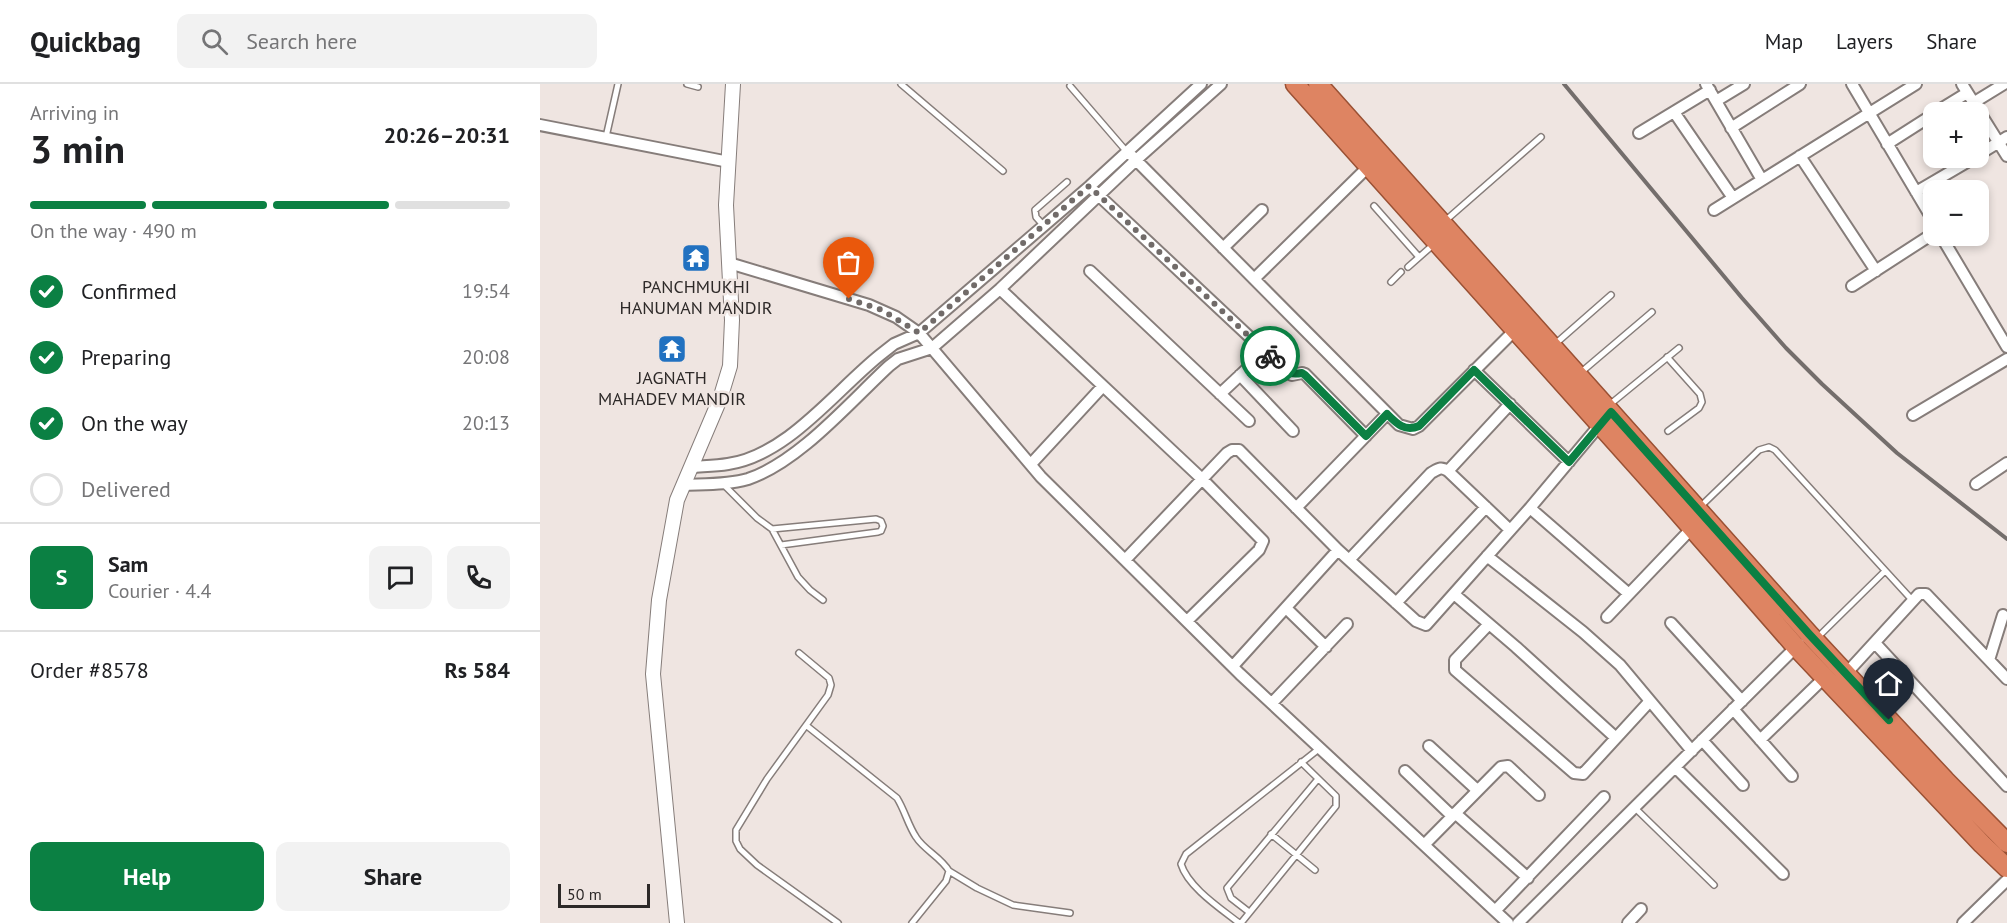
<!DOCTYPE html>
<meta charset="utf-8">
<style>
body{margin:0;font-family:"PT Sans",sans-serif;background:#f2f2f2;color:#202124;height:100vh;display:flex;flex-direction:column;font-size:22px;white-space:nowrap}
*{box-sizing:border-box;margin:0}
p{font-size:20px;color:#757577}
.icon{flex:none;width:33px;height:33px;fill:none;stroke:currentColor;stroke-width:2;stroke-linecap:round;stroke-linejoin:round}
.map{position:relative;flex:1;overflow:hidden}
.panel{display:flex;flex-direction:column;background:#fff;width:540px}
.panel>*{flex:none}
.buttons{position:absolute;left:1383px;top:18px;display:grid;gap:12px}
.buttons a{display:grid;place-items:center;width:66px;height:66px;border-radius:12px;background:#fff;box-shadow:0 3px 9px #0003;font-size:30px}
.scale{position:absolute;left:18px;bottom:15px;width:92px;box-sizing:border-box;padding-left:6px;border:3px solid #2d2928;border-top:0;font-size:16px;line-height:21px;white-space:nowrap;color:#2d2928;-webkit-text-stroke:4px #efe5e1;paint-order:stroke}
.pin{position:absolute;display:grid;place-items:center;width:51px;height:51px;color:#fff;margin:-62px -26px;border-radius:50% 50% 50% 0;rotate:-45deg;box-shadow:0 0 6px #0007}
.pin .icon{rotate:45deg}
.courier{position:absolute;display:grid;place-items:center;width:60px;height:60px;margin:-30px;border:4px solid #0b8043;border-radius:50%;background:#fff;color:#222;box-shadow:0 2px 8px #0007}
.head em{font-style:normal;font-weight:700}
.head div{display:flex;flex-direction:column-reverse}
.head{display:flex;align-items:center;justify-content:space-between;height:102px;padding:0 30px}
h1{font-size:39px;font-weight:700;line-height:45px}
.bar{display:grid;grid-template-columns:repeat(4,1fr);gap:9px 6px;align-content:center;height:72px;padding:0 30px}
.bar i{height:8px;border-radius:4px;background:#e0e0e0}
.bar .active{background:#0b8043}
.bar p{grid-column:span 4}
.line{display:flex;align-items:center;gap:15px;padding:0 30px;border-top:2px solid #e0e0e0}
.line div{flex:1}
.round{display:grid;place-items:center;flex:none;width:63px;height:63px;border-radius:12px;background:#f2f2f2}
ol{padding:0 30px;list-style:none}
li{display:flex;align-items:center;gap:18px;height:66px}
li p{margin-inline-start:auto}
li .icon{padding:6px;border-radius:50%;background:#0b8043;color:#fff;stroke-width:4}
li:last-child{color:#757577}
li i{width:33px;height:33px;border:3px solid #e0e0e0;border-radius:50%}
.action{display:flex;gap:12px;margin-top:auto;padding:12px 30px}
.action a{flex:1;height:69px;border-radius:12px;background:#0b8043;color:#fff;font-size:24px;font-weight:700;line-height:69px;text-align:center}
.action a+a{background:#f2f2f2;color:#202124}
header{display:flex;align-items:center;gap:36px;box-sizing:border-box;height:84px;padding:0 30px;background:#fff;border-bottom:2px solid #e0e0e0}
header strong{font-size:28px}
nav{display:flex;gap:33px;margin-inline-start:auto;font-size:21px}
.search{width:420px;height:54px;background:#f2f2f2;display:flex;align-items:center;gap:15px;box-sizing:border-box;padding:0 21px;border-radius:12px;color:#757577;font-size:22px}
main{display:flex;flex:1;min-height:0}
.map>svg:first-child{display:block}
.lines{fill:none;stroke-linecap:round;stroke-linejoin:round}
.service-casing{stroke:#867d7a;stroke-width:8}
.minor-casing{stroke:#867d7a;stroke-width:14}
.tertiary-casing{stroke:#867d7a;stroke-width:16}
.trunk-casing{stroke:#9a5134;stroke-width:21}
.service{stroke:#fff;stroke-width:5}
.minor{stroke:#fff;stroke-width:10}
.tertiary{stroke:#fff;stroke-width:14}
.trunk{stroke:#de8462;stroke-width:18}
.rail{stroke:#746e6c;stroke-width:4}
.done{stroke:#716b69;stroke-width:6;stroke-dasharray:0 10.8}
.route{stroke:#0b8043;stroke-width:8}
.labels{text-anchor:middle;stroke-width:5;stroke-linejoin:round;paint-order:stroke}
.poi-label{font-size:18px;fill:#2d2928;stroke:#efe5e1}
</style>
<header>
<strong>Quickbag</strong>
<div class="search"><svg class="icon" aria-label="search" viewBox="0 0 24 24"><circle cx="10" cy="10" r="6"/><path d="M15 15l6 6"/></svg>Search here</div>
<nav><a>Map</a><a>Layers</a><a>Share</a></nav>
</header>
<main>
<section class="panel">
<div class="head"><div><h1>3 min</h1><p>Arriving in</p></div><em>20:26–20:31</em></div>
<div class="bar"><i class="active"></i><i class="active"></i><i class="active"></i><i></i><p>On the way · 490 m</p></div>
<ol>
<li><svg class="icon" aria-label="check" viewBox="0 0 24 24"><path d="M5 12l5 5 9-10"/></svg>Confirmed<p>19:54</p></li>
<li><svg class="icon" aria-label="check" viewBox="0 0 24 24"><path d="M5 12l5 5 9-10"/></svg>Preparing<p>20:08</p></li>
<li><svg class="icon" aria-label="check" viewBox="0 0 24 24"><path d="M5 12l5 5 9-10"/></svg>On the way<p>20:13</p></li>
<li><i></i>Delivered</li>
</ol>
<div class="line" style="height:108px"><b class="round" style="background:#0b8043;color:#fff">S</b><div><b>Sam</b><p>Courier · 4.4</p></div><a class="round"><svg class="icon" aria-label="chat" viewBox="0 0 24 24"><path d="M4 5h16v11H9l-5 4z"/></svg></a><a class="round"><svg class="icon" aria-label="phone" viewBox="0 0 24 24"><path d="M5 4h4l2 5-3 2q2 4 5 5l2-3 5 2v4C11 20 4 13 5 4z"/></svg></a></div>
<div class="line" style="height:78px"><div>Order #8578</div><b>Rs 584</b></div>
<div class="action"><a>Help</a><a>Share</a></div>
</section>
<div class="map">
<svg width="1467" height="839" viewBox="0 0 1467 839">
<rect width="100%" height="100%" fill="#efe5e1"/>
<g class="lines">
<g class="service-casing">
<path id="service" d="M 147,0 L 158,3
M 361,0 L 463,87
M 530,2 L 587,68
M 66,53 L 78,0
M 834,122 L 879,173
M 905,137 L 1001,53
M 504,142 L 496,133 L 495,126 L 527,98
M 868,183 L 893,161
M 851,198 L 861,188
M 1014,261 L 1071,211
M 1127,273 L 1160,310 L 1162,318 L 1159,324 L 1128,347
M 1039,290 L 1112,228
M 1068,322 L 1139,264
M 183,400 L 217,434 L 232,445 L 258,493 L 270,506 L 283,516
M 1161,422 L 1219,366 L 1229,363 L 1235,366 L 1373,517
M 232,445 L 336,435 L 341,437 L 343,442 L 341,447 L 338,448 L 241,461
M 1277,554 L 1344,488
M 259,569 L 289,594 L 291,601 L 288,611 L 227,695 L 196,746 L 196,757 L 200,765 L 217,781 L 298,839
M 267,642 L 357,714 C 365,727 368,741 376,753 C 384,766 401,773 409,787 L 406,797 L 372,839
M 1094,723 L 1174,801
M 731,750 L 775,786
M 409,787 L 437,804 L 473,821 L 530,829
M 709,828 L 691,814 L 687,804 L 778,695
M 699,839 C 680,824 648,803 641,780 L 646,770 L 780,664
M 701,839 L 796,722 L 796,712 L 761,678"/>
</g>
<g class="minor-casing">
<path id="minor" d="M 1166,0 L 1222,96
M 1312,0 L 1394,138
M 1422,0 L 1467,72
M 1176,17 L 1204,0
M 1433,19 L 1464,0
M 1134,28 L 1193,114
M 1396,28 L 1427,9
M 0,41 L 189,78
M 1191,44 L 1260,0
M 1099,49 L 1170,6
M 1347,60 L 1394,30
M 1438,71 L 1467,53
M 592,72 L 859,341 L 873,345 L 879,342 L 975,246
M 1260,72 L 1336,187
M 554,107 L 748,289 L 752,291 L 762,289 L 765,290 L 826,352
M 1376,108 L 1434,74
M 1174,126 L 1376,0
M 1401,152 L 1467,263
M 683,164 L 722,126
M 189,179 L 329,221 L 356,233 L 379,249 L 501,393 L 700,590 L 968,839
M 550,187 L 709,337
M 714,195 L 829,82
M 1312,202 L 1394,149
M 460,205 L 662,395 L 723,457 L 719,466 L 647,537
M 934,286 L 1029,378
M 700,291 L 753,347
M 680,310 L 726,267
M 1373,331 L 1467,275
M 491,380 L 563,302
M 151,383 C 164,382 176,382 188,380 C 248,371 295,307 340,271 L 354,260 L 379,249 L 550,102 L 661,0
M 908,387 L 970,320
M 1436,400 L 1467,379
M 143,401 C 164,400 188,401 208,395 C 259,378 310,318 349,282 L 358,275 L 392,264 L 460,205 L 596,76 L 681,0
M 756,424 L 847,330
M 990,424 L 1089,510
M 947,472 L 1043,548 L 1080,581 L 1152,667
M 585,476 L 687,369 L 692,366 L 699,366 L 798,466 L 876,537 L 886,541 L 990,424 L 1063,337
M 809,476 L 891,389 C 898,385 901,382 908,387 L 970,446
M 914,510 L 976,563 L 1076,654
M 856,519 L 946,423
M 746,524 L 786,563
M 1067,533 L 1152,444
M 1131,539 L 1202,617
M 949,540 L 915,576 L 915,586 L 1034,689 L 1043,690 L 1110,617
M 1335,559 L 1467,702
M 1449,576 L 1463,531
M 693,582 L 798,466
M 1302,594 L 1379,510 L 1386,510 L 1467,595
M 732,619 L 807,540
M 1193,625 L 1252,692
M 1162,656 L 1203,701
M 1220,656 L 1285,593
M 889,662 L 937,706
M 1135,683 L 1243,790
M 865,687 L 912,732
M 915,729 L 988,794
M 884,761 L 961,683 L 968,682 L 999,711
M 955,827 L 1064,713
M 978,839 L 1259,560
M 1088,839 L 1101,825
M 1423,839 L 1467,796"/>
</g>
<g class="tertiary-casing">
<path id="tertiary" d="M 137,839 L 113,590 L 119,516 L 137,416 L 180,315 L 190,282 L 192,236 L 186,121 L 193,0"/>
</g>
<g class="trunk-casing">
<path id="trunk" d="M 755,0 L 1131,420 L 1256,563 L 1442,760 L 1467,784
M 778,0 L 1269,550 L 1405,696 L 1467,759"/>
</g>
<use href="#service" class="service"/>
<use href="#minor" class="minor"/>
<use href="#tertiary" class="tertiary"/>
<use href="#trunk" class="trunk"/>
<path class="rail" d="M 1024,0 L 1202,214 L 1246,264 L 1282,300 L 1357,369 L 1467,455"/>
</g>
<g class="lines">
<path class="done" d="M 309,215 L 342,226 L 379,249 L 549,102 L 730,272"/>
<path class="route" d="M 730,272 C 742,284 744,292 762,289 L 765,291 L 826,352 L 847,330 C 857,340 865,348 879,342 L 934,286 L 1029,378 L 1071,328 L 1269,550 L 1349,636"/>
</g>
<defs>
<g id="temple-square" transform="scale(1.5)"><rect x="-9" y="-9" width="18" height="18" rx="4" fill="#2171c0" stroke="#efe5e1"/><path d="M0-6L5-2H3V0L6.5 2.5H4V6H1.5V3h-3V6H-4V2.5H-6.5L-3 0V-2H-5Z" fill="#fff"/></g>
</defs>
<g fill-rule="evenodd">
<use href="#temple-square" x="156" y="174"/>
<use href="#temple-square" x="132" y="265"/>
</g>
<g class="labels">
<g class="poi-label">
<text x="156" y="209">PANCHMUKHI<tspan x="156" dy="21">HANUMAN MANDIR</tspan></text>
<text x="132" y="300">JAGNATH<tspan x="132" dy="21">MAHADEV MANDIR</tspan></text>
</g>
</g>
</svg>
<div class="buttons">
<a>+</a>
<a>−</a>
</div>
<div class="scale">50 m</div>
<div class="pin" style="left:309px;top:215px;background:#ea580c"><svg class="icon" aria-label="bag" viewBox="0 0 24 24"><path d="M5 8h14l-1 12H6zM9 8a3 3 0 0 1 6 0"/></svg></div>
<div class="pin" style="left:1349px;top:636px;background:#1f2937"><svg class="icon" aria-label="home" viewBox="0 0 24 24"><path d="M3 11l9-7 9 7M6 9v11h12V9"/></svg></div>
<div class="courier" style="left:730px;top:272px"><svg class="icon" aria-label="bike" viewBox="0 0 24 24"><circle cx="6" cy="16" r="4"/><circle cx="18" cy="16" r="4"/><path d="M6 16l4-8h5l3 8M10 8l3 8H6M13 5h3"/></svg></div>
</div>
</main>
